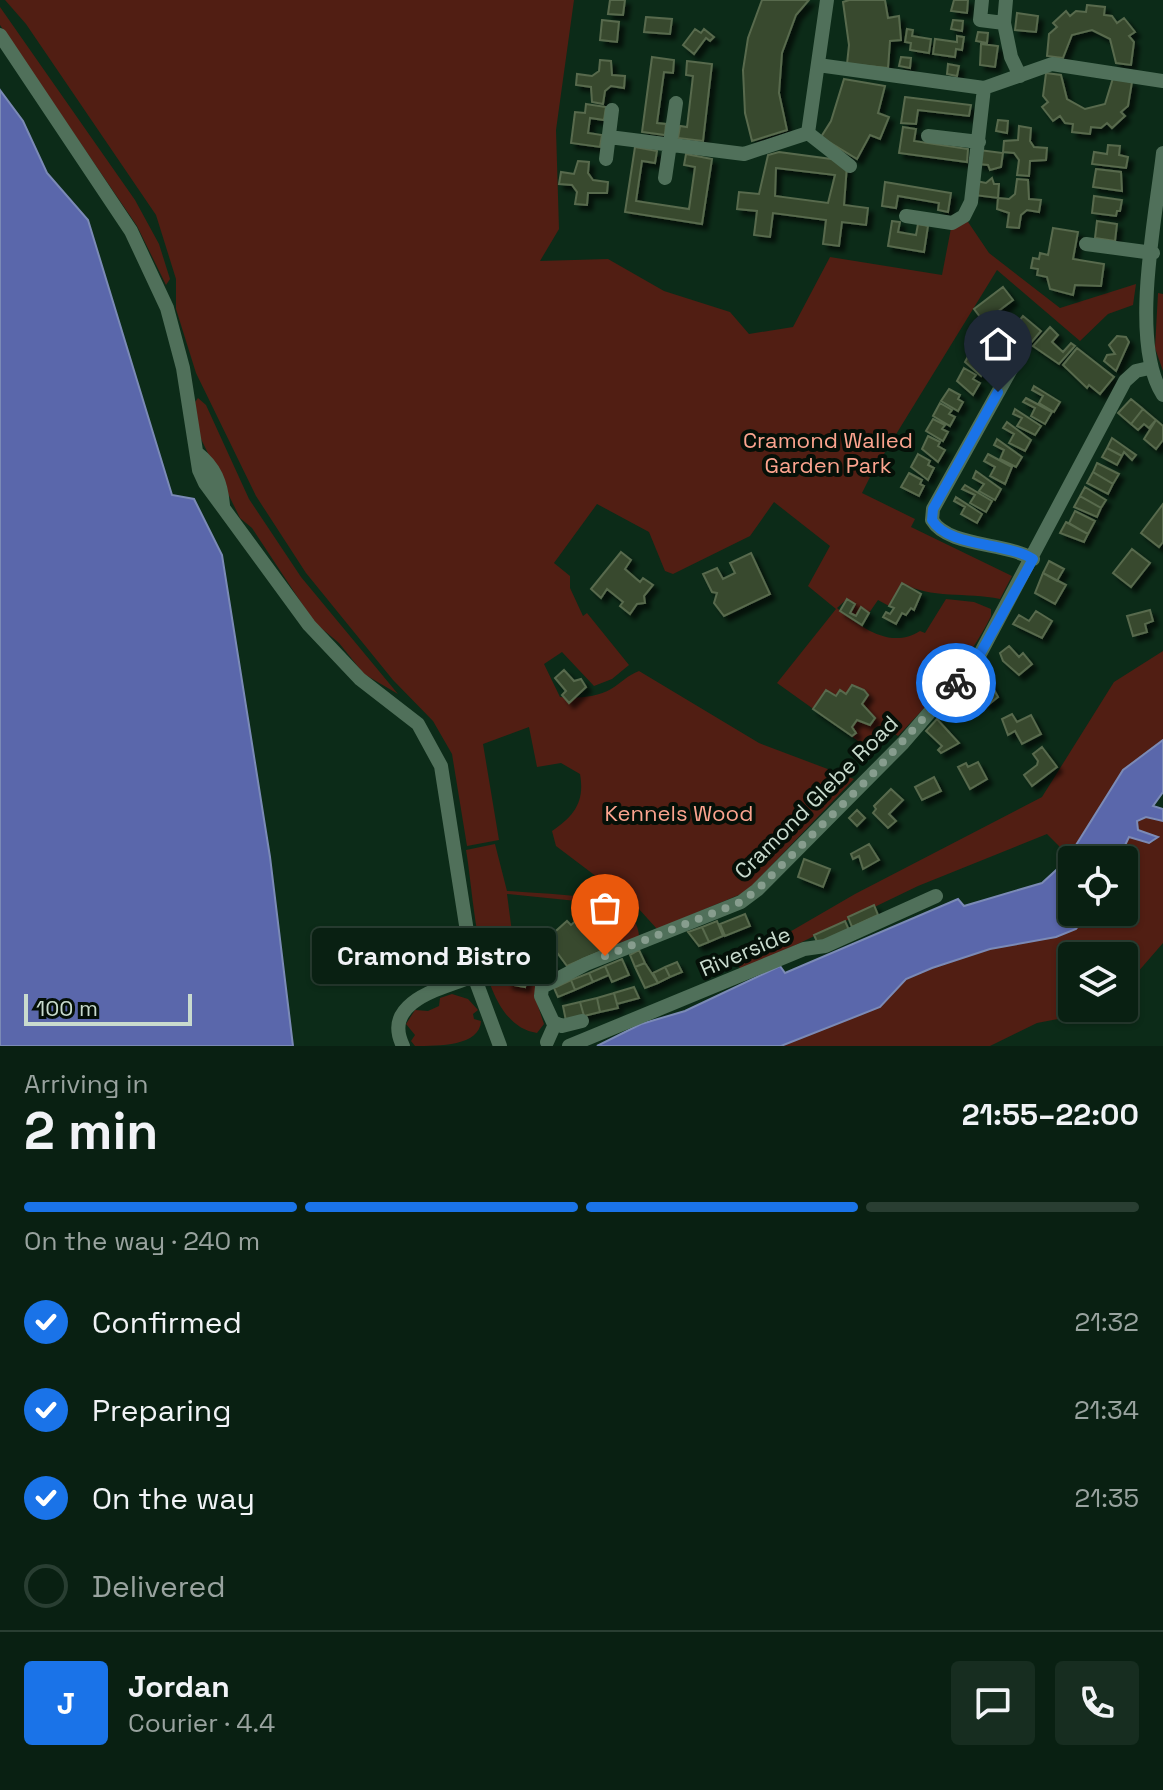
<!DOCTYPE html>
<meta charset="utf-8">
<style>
body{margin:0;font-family:"Space Grotesk",sans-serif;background:#172d20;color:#f1f3f6;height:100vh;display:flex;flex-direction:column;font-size:30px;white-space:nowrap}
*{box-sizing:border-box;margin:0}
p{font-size:26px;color:#99a39f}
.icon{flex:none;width:44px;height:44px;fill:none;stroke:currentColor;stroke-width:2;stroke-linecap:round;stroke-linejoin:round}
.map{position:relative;height:1046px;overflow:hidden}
.panel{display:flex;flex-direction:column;background:#092012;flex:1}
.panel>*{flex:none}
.tools{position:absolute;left:1058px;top:846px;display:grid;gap:16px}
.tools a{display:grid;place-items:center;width:80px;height:80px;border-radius:8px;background:#092012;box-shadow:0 2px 6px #0004,0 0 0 2px #293e32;font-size:40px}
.scale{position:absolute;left:24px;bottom:20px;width:168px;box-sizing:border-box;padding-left:8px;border:4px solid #c9dbce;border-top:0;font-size:22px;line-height:28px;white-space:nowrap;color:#c9dbce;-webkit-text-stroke:6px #051008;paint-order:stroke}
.pin{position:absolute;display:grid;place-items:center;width:68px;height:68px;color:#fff;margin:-82px -34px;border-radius:50% 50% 50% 0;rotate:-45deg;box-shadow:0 0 8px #0007}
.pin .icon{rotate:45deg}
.courier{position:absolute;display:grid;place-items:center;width:80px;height:80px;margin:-40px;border:6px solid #1a73e8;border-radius:50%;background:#fff;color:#222;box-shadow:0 2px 10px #0007}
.bubble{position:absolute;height:56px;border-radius:8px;background:#092012;box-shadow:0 2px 6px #0004,0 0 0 2px #293e32;font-size:26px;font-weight:700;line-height:56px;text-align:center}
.head em{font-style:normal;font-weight:700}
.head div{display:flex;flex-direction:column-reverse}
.head{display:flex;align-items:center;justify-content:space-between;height:136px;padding:0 24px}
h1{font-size:52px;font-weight:700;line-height:60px}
.bar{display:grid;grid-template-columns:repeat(4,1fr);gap:12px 8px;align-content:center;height:96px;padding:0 24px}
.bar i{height:10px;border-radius:6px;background:#293e32}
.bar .active{background:#1a73e8}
.bar p{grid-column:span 4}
.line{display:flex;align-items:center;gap:20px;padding:0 24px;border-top:2px solid #293e32}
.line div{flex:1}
.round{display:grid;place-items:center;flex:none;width:84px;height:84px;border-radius:8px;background:#172d20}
ol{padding:0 24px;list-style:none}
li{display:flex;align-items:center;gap:24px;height:88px}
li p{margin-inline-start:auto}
li .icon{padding:8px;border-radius:50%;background:#1a73e8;color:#fff;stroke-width:4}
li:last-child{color:#99a39f}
li i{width:44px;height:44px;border:4px solid #293e32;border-radius:50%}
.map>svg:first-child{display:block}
.green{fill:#511e13}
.water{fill:#5a67ab;stroke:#7b8ab6;stroke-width:2}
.building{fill:#394a2e;stroke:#586a4d;stroke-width:2;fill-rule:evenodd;filter:url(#shadow)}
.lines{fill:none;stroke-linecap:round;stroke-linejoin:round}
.minor{stroke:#50705a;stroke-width:14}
.done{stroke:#879d8e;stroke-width:8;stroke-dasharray:0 14.4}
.route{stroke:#1a73e8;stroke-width:10}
.labels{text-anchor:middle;stroke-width:8;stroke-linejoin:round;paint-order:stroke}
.park-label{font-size:22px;fill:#fca48f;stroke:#051008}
.street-label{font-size:22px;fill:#c9dbce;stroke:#051008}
</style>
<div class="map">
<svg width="1163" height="1046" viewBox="0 0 1163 1046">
<defs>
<filter id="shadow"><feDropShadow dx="5" dy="5" stdDeviation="2" flood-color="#0009"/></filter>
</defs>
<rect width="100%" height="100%" fill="#0c2b18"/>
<path class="green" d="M 5,0 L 574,0 L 556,130 L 559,229 L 540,261 L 608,259 L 664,291 L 730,312 L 749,334 L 793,327 L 830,257 L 942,275 L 952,223 L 964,216 L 989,253 L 1060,308 L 1136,284 L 1133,305 L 1108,314 L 1080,341 L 997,270 L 871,475 L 862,493 L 915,519 L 911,527 L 1012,576 L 1000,599 C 967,592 930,599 902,583 L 889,606 L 878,600 L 869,613 L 861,608 L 856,616 L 850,613 L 855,604 L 847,599 L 837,608 C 861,627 890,650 920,631 L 925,633 L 946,599 L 974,602 L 991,609 L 991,616 C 968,663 934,698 898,736 L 892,732 L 872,751 L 777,683 L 836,609 L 808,586 L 830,546 L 774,502 L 750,536 L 673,574 L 665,571 L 649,532 L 597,504 L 554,563 L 570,576 L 570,588 L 583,616 L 587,613 L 629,665 L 612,679 L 594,686 L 562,652 L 544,664 L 560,697 C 576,699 597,697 611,689 C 621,683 628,675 639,671 L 759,743 L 854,779 L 746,892 L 657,929 L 638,908 L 556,846 L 552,831 C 574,816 585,802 580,774 L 561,763 L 537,767 L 529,727 L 483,744 L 499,840 L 467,846 L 452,754 L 433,721 L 393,680 L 306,573 L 256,496 L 196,373 L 176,309 L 176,279 L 156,215 L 26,24 Z
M 0,7 L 135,200 L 159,244 L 170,279 L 166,285 L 137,226 L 0,25 Z
M 1158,293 L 1163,294 L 1163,371 L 1155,348 Z
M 198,398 L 206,405 L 249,499 L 301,577 L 398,694 L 364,674 L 339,643 L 314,622 L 252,528 L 240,518 L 200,437 L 195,402 Z
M 1163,651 L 1163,740 L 1123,770 L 1066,861 L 1059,846 L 1047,834 L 918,886 L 742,971 L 736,963 L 855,894 L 1042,797 L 1114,682 Z
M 1146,817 L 1163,821 L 1163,943 L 1124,988 L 1124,956 L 1072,956 L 1072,1008 L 1105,1010 L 1037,1023 L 990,1046 L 781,1046 L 880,1007 L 906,979 L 932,968 L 990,949 L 1056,937 L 1076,929 L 1089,912 L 1124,912 L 1124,860 L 1118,860 L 1129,837 L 1153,842 L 1157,837 L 1138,830 L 1137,820 Z
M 495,844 L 507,891 C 532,893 602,895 620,906 C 631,912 639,925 639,937 L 609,946 C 611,933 606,926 594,920 L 596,903 L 507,894 L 515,955 L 528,952 L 535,973 L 539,970 L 544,979 L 534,994 L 544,1024 L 537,1033 C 477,1025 475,900 466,850 Z
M 452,994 L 468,999 L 478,1010 L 473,1014 L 474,1019 L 481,1021 C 480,1046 439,1046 415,1046 L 411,1041 L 415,1035 L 406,1024 L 415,1010 L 428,1011 L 439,1006 L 440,998 Z"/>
<path class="water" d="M 0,90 L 23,121 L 47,173 L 88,220 L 172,495 L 194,499 L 222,555 L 270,857 L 293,1046 L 0,1046 Z
M 1163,740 L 1163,792 L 1153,806 L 1163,809 L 1163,821 L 1146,817 L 1137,821 L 1138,830 L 1158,837 L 1149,843 L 1129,837 L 1118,860 L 1072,860 L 1072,912 L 1089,912 L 1076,929 L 1056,937 L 990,949 L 932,968 L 906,979 L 880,1007 L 781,1046 L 597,1046 L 641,1024 L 685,1011 L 780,966 L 785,973 L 958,899 L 964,906 L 1042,883 L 1066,861 L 1123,770 Z"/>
<path class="building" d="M 610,0 L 625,0 L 623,15 L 608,14 Z
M 762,0 L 809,0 L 796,15 L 782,53 L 779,93 L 787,130 L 752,141 L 745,113 L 743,70 L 748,38 Z
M 849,0 L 885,0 L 888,18 L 899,16 L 901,40 L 890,41 L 888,68 L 847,64 L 849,45 L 843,2 Z
M 954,0 L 968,0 L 967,13 L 951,11 Z
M 1087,5 L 1105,7 L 1104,15 L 1112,16 L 1117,23 L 1124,18 L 1135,32 L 1129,36 L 1134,42 L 1131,65 L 1116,63 L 1110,39 L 1092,30 L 1072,35 L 1063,58 L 1047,56 L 1049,34 L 1057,27 L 1053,23 L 1066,11 L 1070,16 L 1076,11 L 1086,12 Z
M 1017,13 L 1038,16 L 1036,32 L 1015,30 Z
M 646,17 L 672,19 L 670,34 L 644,32 Z
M 602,20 L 619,22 L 617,42 L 600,40 Z
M 953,20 L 963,21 L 962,31 L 951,29 Z
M 695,29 L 701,33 L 704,29 L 714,37 L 710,41 L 706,38 L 694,54 L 683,45 Z
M 907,29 L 913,30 L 912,36 L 931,39 L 929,53 L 910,50 L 911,43 L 905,42 Z
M 978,32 L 988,33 L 987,43 L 976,41 Z
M 957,36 L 964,37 L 962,50 L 956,49 L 955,57 L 933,54 L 935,39 L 957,42 Z
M 981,44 L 998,46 L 995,67 L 980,65 Z
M 652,57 L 674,60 L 673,73 L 664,72 L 657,123 L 666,124 L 665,135 L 642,132 Z
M 901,57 L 911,58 L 910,68 L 899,66 Z
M 600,60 L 611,61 L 612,75 L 625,76 L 624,88 L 611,86 L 605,91 L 603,104 L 592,102 L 591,87 L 576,85 L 577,74 L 592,76 L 599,71 Z
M 687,61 L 712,64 L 703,141 L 678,138 L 680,126 L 687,127 L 693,76 L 686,75 Z
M 948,64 L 959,66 L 957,76 L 947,74 Z
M 1046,73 L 1061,75 L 1067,99 L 1085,109 L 1105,104 L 1113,78 L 1132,82 L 1128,106 L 1121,112 L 1125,116 L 1112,128 L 1107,123 L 1101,128 L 1091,127 L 1090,134 L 1072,132 L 1073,124 L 1065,123 L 1060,116 L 1053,121 L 1042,107 L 1048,102 L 1043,96 Z
M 844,79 L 885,86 L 878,113 L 889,117 L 880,139 L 870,135 L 857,159 L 821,137 L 831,121 Z
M 905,97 L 971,105 L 969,116 L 918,110 L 916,124 L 901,123 Z
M 586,104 L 606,107 L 604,120 L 590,118 L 588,133 L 602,135 L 600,147 L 571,143 L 575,112 L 585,113 Z
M 998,120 L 1008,121 L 1007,133 L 996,131 Z
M 1019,126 L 1031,128 L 1030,141 L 1034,147 L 1047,148 L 1046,160 L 1030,161 L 1029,176 L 1017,175 L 1019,160 L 1014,153 L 1003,152 L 1004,141 L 1018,140 Z
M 903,127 L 916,129 L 914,141 L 968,149 L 967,162 L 899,153 Z
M 1108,145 L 1120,146 L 1119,155 L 1128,157 L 1126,168 L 1092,164 L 1094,152 L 1107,154 Z
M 635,147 L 657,151 L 655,163 L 642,161 L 636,201 L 689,209 L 695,167 L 684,165 L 686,154 L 712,159 L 702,224 L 625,212 Z
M 979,150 L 1003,153 L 1001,167 L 990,170 L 988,165 L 978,164 Z
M 779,152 L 839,160 L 847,165 L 844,205 L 868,208 L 866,225 L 842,222 L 839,246 L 823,244 L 826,220 L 773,213 L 770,237 L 754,235 L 757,211 L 737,209 L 739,192 L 759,194 L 768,155 ZM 776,168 L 835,175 L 828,203 L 775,196 Z
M 578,161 L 589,162 L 588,173 L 593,180 L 608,182 L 607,193 L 588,193 L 587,205 L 575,204 L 577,192 L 572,185 L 559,184 L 561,172 L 574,174 Z
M 1096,169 L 1121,172 L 1122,191 L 1093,187 Z
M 992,178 L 994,184 L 999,184 L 998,198 L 974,195 L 976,181 L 986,183 Z
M 1017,179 L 1028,180 L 1029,199 L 1041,200 L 1039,212 L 1027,210 L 1021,215 L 1019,228 L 1007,227 L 1009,213 L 997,209 L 998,198 L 1009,199 L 1015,194 Z
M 885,182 L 951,193 L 948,212 L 938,210 L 939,203 L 898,196 L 896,208 L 882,206 Z
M 1094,196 L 1122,200 L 1120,211 L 1117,211 L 1116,216 L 1092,213 Z
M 892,221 L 900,222 L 898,232 L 916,235 L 918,224 L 928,226 L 924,252 L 888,246 Z
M 1097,221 L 1117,224 L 1115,241 L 1095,238 Z
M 1053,228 L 1078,232 L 1073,259 L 1104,264 L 1101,286 L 1075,285 L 1073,295 L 1050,289 L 1047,277 L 1037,275 L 1038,269 L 1031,268 L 1033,258 L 1039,259 L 1040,253 L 1048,255 Z
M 1003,287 L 1013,300 L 984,322 L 974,309 Z
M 1023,316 L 1041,331 L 1030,344 L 1014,327 Z
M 1050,327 L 1058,335 L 1052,342 L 1063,352 L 1071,343 L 1075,346 L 1059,364 L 1033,346 Z
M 983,330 L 995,336 L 993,341 L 1000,344 L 993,356 L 980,349 L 982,346 L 977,343 Z
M 1117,336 L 1126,337 L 1129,342 L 1116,371 L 1104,361 L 1107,355 L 1115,354 L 1109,345 Z
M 1077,348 L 1114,377 L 1100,394 L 1089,385 L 1087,388 L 1063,365 Z
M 972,349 L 983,356 L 981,360 L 988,364 L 981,376 L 965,362 Z
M 964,368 L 976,375 L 973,379 L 980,383 L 973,395 L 957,381 Z
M 1034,386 L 1060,402 L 1054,412 L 1039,403 L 1043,396 L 1032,390 Z
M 949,389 L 960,395 L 958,399 L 963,402 L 958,411 L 941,401 Z
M 1026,398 L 1052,412 L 1045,424 L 1031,416 L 1035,408 L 1023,402 Z
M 1131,399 L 1143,409 L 1131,424 L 1118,413 Z
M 940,403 L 952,410 L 949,414 L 955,417 L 950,426 L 933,416 Z
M 1015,409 L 1041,426 L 1035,435 L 1017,426 L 1022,418 L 1013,414 Z
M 1143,409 L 1156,420 L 1149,428 L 1144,424 L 1138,430 L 1131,424 Z
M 933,419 L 945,425 L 942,429 L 948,432 L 943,441 L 926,431 Z
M 1156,420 L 1163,426 L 1163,440 L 1156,449 L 1144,439 Z
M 1007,422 L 1031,440 L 1025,451 L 1009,443 L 1014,434 L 1003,428 Z
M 928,436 L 940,442 L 938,446 L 945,450 L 938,462 L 922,449 Z
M 1112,438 L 1136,455 L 1132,460 L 1124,452 L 1122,456 L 1107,448 Z
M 997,439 L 1022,457 L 1016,467 L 1000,459 L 1004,450 L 994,445 Z
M 1107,448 L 1122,456 L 1117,465 L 1102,457 Z
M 918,454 L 930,461 L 928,465 L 934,468 L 928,480 L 911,467 Z
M 988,454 L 1012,467 L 1005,484 L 990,476 L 995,467 L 984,461 Z
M 1097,463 L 1119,474 L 1113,484 L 1093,472 Z
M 976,471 L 1001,489 L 995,500 L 979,491 L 984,484 L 973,478 Z
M 1093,472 L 1113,484 L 1108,494 L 1087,483 Z
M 909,473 L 922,480 L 920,484 L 924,486 L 919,496 L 901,487 Z
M 965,485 L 992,501 L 986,512 L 970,503 L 975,495 L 962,489 Z
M 1085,487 L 1106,500 L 1101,508 L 1080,496 Z
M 1080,496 L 1101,508 L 1097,517 L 1074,507 Z
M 956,497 L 982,514 L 977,523 L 961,514 L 965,507 L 954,501 Z
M 1163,504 L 1163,542 L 1159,547 L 1141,533 Z
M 1075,511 L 1095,521 L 1088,534 L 1069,523 Z
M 1066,522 L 1088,534 L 1084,542 L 1060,533 Z
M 1132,549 L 1150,563 L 1131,587 L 1113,573 Z
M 621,552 L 631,560 L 625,569 L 640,582 L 643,578 L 653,585 L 644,596 L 645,603 L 637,604 L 630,614 L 620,606 L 623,602 L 607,589 L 601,598 L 591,589 Z
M 751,553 L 770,594 L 724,616 L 714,603 L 717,593 L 712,592 L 703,574 L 717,568 L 723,579 L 735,573 L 730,563 Z
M 1049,561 L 1064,569 L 1057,581 L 1043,573 Z
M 1043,573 L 1066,585 L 1055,604 L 1035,593 Z
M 902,583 L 921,594 L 914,610 L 911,608 L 906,615 L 902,613 L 896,624 L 883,617 L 886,612 L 890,614 L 894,608 L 889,606 Z
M 847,599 L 855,604 L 850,613 L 856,616 L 861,607 L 869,613 L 862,625 L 840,611 Z
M 1150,610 L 1153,621 L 1145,624 L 1147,632 L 1133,636 L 1127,616 Z
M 1036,611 L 1052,621 L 1042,638 L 1013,624 L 1019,615 L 1029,621 Z
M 1009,646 L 1019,657 L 1023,653 L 1032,664 L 1019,675 L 1003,661 L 1000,653 Z
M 564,670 L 574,681 L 581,679 L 586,687 L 569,703 L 562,695 L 566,691 L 555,678 Z
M 983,679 L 988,679 L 998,697 L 988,705 L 977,697 L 979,695 L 973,688 Z
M 852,685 L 864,690 L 868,695 L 862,704 L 875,718 L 870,725 L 857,720 L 852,727 L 856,733 L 852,736 L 813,709 L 826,690 L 836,696 L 840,690 L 846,694 Z
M 1012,714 L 1017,722 L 1031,715 L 1041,734 L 1022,744 L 1015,731 L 1008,735 L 1002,719 Z
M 937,719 L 959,743 L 941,753 L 938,750 L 942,746 L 926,731 Z
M 1042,747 L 1057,767 L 1032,786 L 1024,775 L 1037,765 L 1038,761 L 1033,754 Z
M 978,762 L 987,779 L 970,789 L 958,767 L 966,763 L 968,767 Z
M 934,777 L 941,791 L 922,800 L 915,787 Z
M 891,789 L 903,800 L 889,814 L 896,821 L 888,828 L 873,813 L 876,809 L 874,806 Z
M 857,810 L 865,818 L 857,826 L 849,818 Z
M 869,844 L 879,860 L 863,869 L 859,856 L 853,859 L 851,854 Z
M 804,859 L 830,869 L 823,887 L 798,877 Z
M 874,905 L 878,915 L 852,927 L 848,917 Z
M 745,914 L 750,926 L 725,936 L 720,924 Z
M 578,919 L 604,950 L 567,966 L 547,939 L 567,921 L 571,925 Z
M 717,921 L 723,936 L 709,942 L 702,927 Z
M 845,921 L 849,930 L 818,944 L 814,935 Z
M 702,927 L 709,942 L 699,946 L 688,932 Z
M 639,950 L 645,963 L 635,967 L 630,955 Z
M 622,959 L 629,975 L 612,982 L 605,966 Z
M 677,962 L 682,972 L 670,977 L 665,967 Z
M 551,963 L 557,972 L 544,979 L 539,970 Z
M 645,963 L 658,983 L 645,988 L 635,967 Z
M 605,966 L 609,975 L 593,982 L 589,973 Z
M 665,967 L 670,977 L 658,983 L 653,973 Z
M 510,972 L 527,976 L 525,987 L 508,984 Z
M 589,973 L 593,982 L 575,990 L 571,980 Z
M 571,980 L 575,990 L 558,997 L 554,988 Z
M 634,987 L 639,998 L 617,1004 L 614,993 Z
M 614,993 L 618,1008 L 600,1012 L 597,998 Z
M 597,998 L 600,1012 L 584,1016 L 580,1002 Z
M 580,1002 L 584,1016 L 566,1021 L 563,1006 Z"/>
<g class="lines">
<path class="minor" d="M 982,0 L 980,20 L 1004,23 L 1006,0
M 1004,23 L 1011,57 L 1020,76
M 0,35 L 131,231 L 167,308 L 183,368 L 199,470 L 205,483 L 309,625 L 360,679 L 418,724 L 441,766 L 474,976 C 443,988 381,1001 403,1046
M 818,65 L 984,88 L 1052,64 L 1163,81
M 808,133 L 827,0
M 928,136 L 979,142
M 609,137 L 744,154 L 808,133 L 850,166
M 1163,153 C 1156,216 1129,343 1163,395
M 606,159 L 612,110
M 665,178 L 676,103
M 906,216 L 952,223 L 964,216 L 971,202 L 984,88
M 1086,244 L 1153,253
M 1015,362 L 933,509 L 932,520 C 948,547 1005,542 1033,559
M 197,453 C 215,467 221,483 223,505
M 474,976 L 500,1046
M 582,1021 L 562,1026 L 553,1022 L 541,996 L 542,987 L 586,964 L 741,902 L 757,890 L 903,743 L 980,654 L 1125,381 L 1136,371 L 1149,368
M 547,1042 L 555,1024
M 569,1046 L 804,949 L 825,946 L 936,896"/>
</g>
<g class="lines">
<path class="done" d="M 605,956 L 741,902 L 757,890 L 867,780 L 956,683"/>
<path class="route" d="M 956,683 L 980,654 L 1033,559 C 1005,542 948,547 932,520 L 933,509 L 998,392"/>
</g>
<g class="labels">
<g class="park-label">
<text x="828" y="448">Cramond Walled<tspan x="828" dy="25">Garden Park</tspan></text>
<text x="679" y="821">Kennels Wood</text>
</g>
<g class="street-label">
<text transform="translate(816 797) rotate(-45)" y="8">Cramond Glebe Road</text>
<text transform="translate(745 951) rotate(-23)" y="8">Riverside</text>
</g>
</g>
</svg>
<div class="tools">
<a><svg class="icon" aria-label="locate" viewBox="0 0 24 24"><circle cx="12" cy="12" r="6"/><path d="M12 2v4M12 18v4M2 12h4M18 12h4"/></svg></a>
<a><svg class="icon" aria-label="layers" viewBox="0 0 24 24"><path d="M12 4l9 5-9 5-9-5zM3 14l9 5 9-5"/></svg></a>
</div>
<div class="scale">100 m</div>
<div class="pin" style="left:605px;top:956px;background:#ea580c"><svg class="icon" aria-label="bag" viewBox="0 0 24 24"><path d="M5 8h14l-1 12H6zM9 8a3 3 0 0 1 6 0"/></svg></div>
<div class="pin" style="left:998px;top:392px;background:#1f2937"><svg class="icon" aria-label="home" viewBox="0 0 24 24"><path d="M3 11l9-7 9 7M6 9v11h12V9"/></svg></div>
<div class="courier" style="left:956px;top:683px"><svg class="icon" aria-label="bike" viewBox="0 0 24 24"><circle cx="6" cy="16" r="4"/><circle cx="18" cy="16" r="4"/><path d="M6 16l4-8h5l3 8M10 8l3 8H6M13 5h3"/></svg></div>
<div class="bubble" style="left:312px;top:928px;width:244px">Cramond Bistro</div>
</div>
<section class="panel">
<div class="head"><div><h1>2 min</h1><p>Arriving in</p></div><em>21:55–22:00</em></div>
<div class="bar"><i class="active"></i><i class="active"></i><i class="active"></i><i></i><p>On the way · 240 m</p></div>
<ol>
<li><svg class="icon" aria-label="check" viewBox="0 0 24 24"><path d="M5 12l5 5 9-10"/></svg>Confirmed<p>21:32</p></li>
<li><svg class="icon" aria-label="check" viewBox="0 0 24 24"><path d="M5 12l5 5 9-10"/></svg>Preparing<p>21:34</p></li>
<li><svg class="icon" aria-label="check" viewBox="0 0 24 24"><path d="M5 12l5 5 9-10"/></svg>On the way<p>21:35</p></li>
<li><i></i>Delivered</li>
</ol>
<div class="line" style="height:144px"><b class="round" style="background:#1a73e8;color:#fff">J</b><div><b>Jordan</b><p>Courier · 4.4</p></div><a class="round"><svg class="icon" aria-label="chat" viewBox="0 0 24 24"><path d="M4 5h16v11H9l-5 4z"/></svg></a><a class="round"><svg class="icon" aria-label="phone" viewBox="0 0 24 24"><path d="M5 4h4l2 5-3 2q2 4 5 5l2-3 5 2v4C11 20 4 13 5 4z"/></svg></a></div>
</section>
